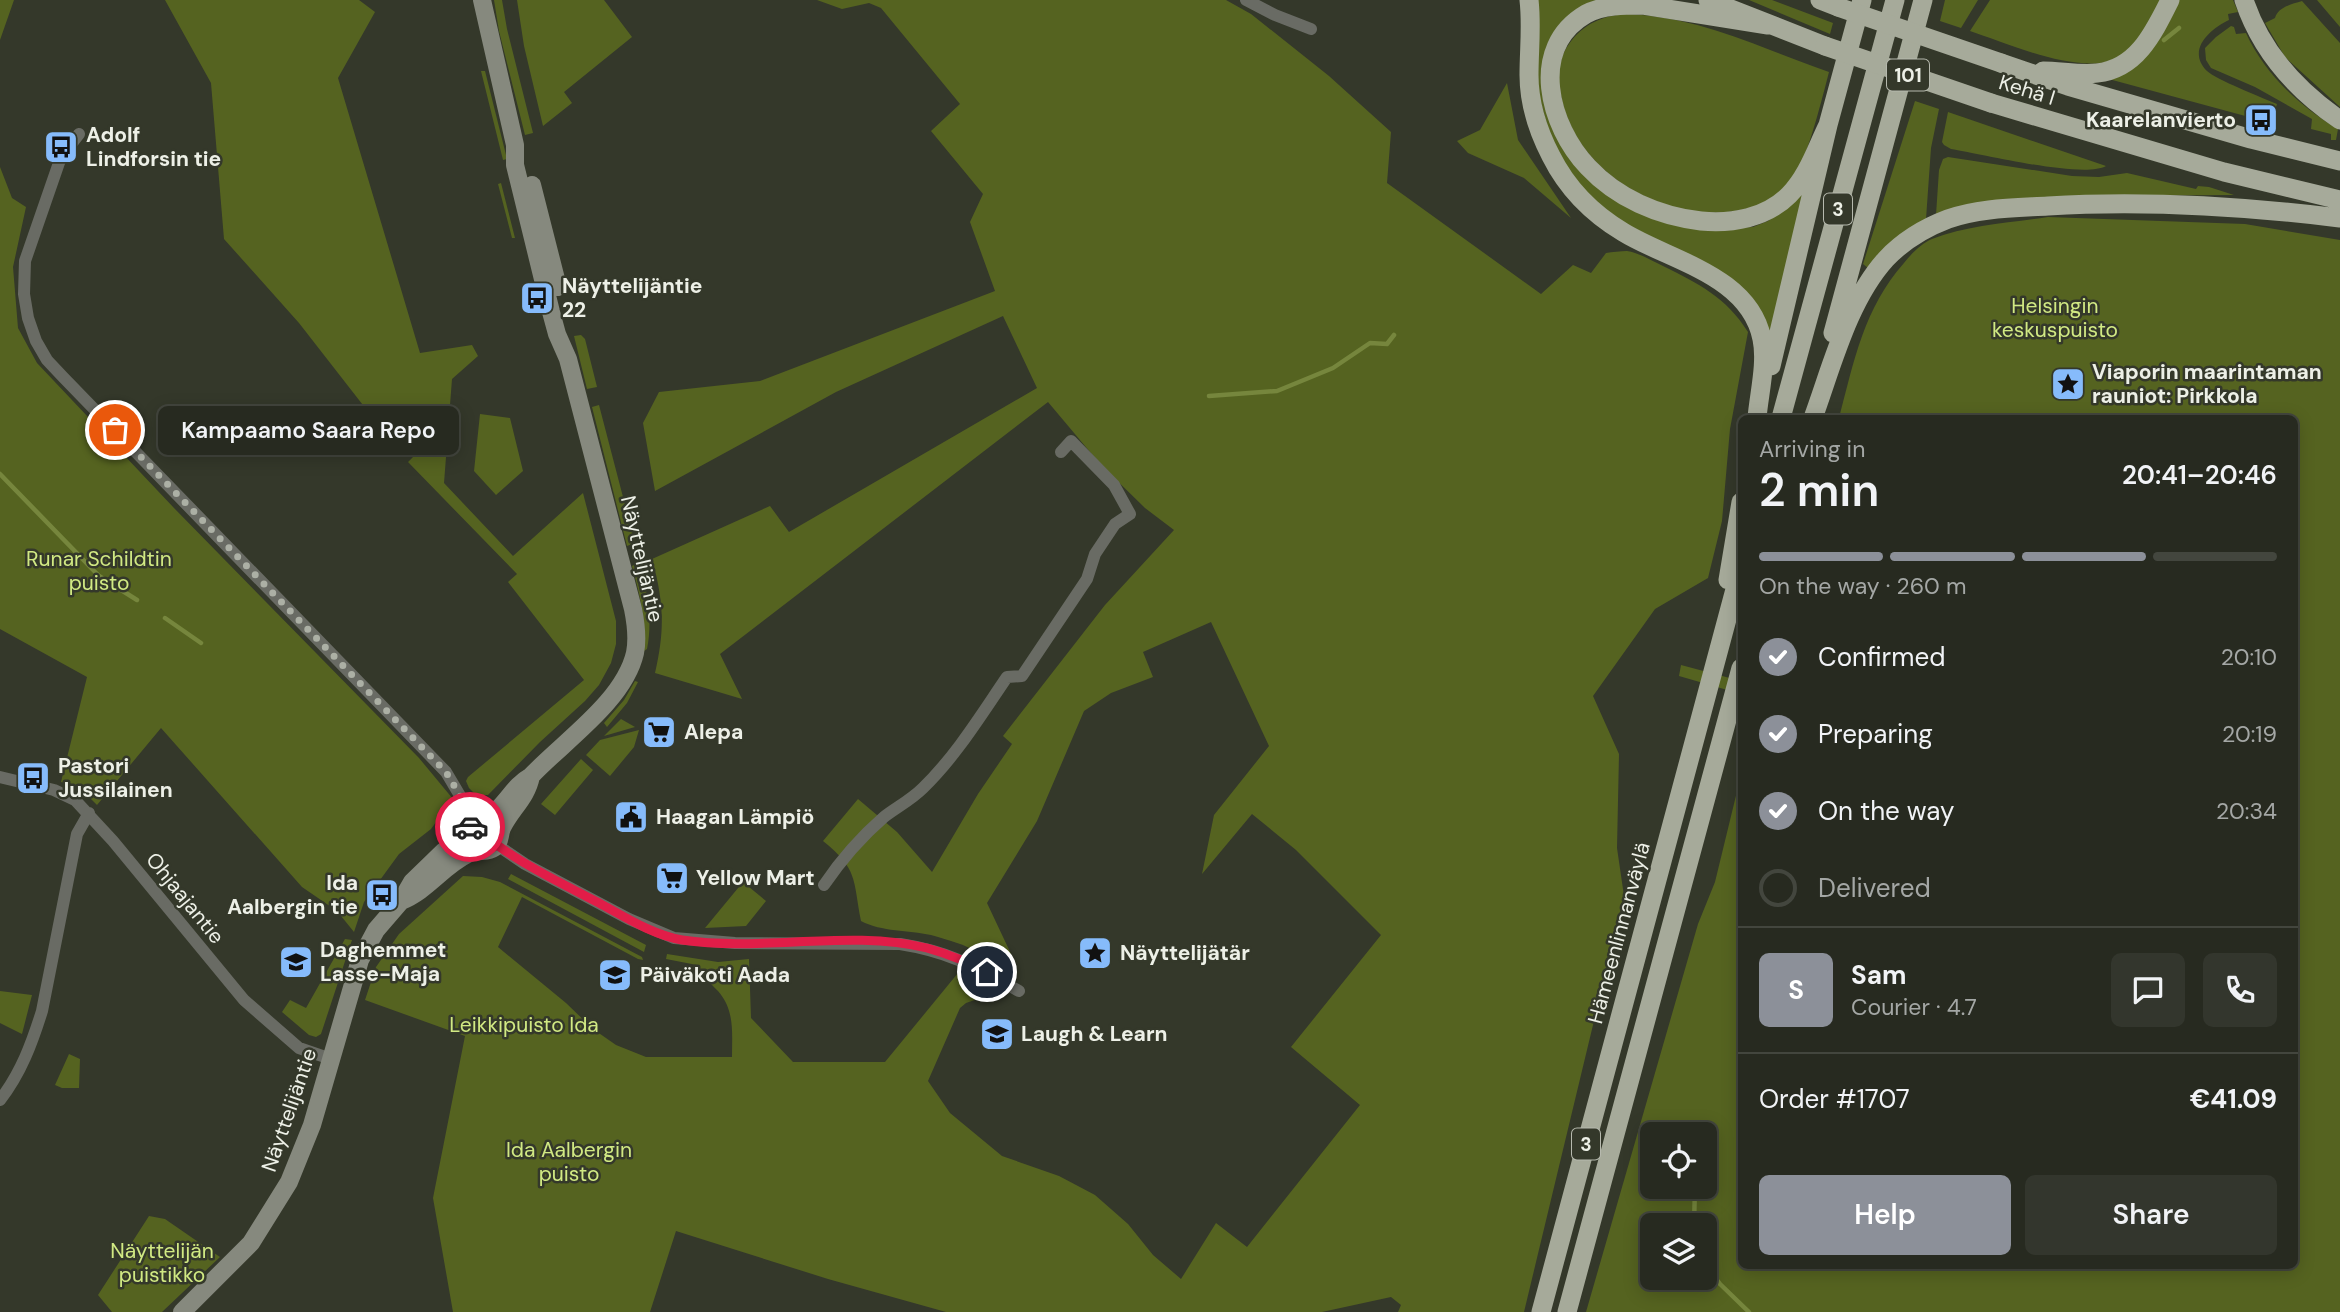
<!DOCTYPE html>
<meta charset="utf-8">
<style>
body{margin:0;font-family:"DM Sans",sans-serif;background:#33362d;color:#f1f3f6;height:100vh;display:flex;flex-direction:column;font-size:26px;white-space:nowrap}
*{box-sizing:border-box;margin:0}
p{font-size:23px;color:#a4a7a5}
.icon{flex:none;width:38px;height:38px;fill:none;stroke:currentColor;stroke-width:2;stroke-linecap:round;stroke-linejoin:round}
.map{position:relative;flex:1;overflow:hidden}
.drawer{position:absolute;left:1738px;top:415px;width:560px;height:854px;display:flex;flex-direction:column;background:#272a20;border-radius:10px;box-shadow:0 4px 18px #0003,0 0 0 2px #43463e}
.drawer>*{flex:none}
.tools{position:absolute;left:1640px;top:1122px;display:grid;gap:14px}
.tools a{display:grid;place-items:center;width:77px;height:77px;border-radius:10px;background:#272a20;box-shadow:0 4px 18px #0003,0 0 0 2px #43463e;font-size:35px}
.pin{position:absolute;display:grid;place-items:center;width:60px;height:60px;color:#fff;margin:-30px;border:4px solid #fff;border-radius:50%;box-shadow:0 2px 7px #0007}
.courier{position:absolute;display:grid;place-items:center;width:70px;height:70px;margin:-35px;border:5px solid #e11d48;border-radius:50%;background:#fff;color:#222;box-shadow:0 2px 9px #0007}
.bubble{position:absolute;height:49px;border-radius:10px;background:#272a20;box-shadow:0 4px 18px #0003,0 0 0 2px #43463e;font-size:23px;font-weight:600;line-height:49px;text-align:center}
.overview em{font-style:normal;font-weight:600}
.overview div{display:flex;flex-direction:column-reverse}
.overview{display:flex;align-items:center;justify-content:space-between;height:119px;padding:0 21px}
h1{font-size:46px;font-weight:600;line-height:52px}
.bar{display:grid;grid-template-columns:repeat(4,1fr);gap:10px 7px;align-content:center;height:84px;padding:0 21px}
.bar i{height:9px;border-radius:5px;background:#43463e}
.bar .on{background:#8c9099}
.bar p{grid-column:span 4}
.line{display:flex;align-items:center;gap:18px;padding:0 21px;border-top:2px solid #43463e}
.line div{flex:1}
.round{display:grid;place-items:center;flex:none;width:74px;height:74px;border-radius:10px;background:#33362d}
ol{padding:0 21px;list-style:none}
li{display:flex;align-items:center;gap:21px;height:77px}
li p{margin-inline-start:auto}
li .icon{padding:7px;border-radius:50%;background:#8c9099;color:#fff;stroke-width:4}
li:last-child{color:#a4a7a5}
li i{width:38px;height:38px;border:4px solid #43463e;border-radius:50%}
.cta{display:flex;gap:14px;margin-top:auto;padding:14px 21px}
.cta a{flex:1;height:80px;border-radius:10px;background:#8c9099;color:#fff;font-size:28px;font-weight:600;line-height:80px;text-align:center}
.cta a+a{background:#33362d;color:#f1f3f6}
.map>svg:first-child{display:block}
.green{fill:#556320;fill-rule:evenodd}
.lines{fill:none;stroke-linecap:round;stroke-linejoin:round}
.stream{stroke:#76863d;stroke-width:4.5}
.minor{stroke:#696b64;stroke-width:12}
.secondary{stroke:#86897e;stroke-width:18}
.trunk{stroke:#a6aa9a;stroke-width:19}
.trunk-bridge{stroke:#a6aa9a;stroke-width:19}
.done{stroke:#acb0a5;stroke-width:7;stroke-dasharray:0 12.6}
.route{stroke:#e11d48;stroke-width:9}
.labels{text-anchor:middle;stroke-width:5;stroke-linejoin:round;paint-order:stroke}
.shield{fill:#34382a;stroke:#b6b9ae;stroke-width:2}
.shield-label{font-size:19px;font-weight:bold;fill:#edf0e7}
.street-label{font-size:21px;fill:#edf0e7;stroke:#34382a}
.poi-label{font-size:21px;font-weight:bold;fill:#edf0e7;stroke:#34382a;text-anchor:start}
.park-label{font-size:21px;fill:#d1e983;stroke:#34382a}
</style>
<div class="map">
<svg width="2340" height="1312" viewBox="0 0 2340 1312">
<rect width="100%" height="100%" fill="#34382a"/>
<path class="green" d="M 0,0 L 14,0 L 0,40 Z
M 165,0 L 359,0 L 375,12 L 338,78 L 420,353 L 472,345 L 478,356 L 452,379 L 444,483 L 513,556 L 583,493 L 616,621 L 616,644 L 611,663 L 599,685 L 585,701 L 540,742 L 488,795 L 476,795 L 469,788 L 466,781 L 468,777 L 584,680 L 508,582 L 517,574 L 408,462 L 413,457 L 409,446 L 366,409 L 299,323 L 224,239 L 211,83 Z
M 494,0 L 502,0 L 507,29 L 533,133 L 525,135 L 499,31 Z
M 517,0 L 604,0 L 632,37 L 564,92 L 572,103 L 543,126 L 524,46 Z
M 817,0 L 1226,0 L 1251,14 L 1329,76 L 1391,132 L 1387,183 L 1541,294 L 1573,265 L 1591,273 L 1606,253 C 1612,252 1621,251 1627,251 C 1640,253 1652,261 1663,266 C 1699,284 1726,297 1748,332 L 1730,429 L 1722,521 L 1708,578 L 1655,609 L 1593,696 L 1619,754 L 1617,848 L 1624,896 L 1524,1312 L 1398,1312 L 1401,1305 L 1391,1297 L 1322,1312 L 946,1312 L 828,1279 L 676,1231 L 650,1312 L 453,1312 L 433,1198 L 465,1036 L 365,1000 L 376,967 L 399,934 L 463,876 L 482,877 L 500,882 L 642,957 L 643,960 L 638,959 L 522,897 L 498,947 L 566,1003 L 593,1029 L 616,1045 L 646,1057 L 732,1057 C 732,1033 735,1010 718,991 C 710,983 706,978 695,975 L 697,965 L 666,959 L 667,954 L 718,962 L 749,959 L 751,1018 L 793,1062 L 885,1062 L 958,973 L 995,993 L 966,1003 L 960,1008 L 928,1081 L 950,1113 L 1002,1156 L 1059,1176 L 1095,1195 L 1128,1224 L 1153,1255 L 1181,1279 L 1216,1223 L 1247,1247 L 1360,1105 L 1291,1047 L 1381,935 L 1296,850 L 1252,814 L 1202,874 L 1214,815 L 1269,746 L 1211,622 L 1143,652 L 1153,677 L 1111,693 L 1084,711 L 1037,821 L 987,903 L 1012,956 C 994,966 975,948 957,943 C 948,940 939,937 931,935 C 908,930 882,932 861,921 C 853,879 858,869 823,841 L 858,799 L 897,832 L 932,872 L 978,794 L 1012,744 L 1003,736 L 1105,605 L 1174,530 L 1145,508 L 1101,465 L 1048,402 L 720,654 L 742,699 L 655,673 C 665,630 664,602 652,559 L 770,506 L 789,532 L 1037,388 L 1003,316 L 836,392 L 655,491 L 643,423 L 659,392 L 760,381 L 995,291 L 970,222 L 983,194 L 931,131 L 960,104 L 881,8 L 869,3 L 842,9 Z
M 1538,0 L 1603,0 L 1549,43 L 1544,55 L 1542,72 L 1603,188 L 1731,228 L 1753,227 L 1768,221 L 1803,194 L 1770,332 L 1764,321 L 1603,208 L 1583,189 L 1564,164 L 1552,143 L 1535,81 Z
M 1749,0 L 1772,0 L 1833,23 L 1830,34 Z
M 1945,0 L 1978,0 L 1961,28 L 1940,21 Z
M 1990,0 L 2160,0 C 2150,20 2140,45 2120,57 C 2083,78 2007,43 1970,31 Z
M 2178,0 L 2233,0 L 2238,12 L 2228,14 L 2229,20 C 2210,29 2186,50 2207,71 C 2215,79 2263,98 2277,104 L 2272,120 L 2268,114 L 2258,112 L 2249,117 L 2105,78 C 2146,75 2160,32 2178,0 Z
M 2317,0 L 2340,0 L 2340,27 Z
M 2302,1 L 2340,43 L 2340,107 L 2285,57 L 2265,23 L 2275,18 C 2278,7 2292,4 2302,1 Z
M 1628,14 C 1705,18 1759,48 1829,72 C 1823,95 1808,156 1796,173 C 1790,181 1782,191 1775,197 C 1765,205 1747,209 1735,211 C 1663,222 1578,173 1562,100 C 1557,82 1557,60 1569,44 C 1583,24 1603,15 1628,14 Z
M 2231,26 L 2234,27 L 2236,34 L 2246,33 C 2264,73 2300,107 2338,129 L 2336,140 L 2331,140 L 2331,134 L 2311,129 L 2312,119 L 2255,87 L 2211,68 L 2206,60 L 2205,48 L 2216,37 Z
M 481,71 L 485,71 L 507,159 L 503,160 Z
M 1507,83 L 1518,140 L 1571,218 L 1524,178 L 1468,153 L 1457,141 L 1480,130 Z
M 1915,101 L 1939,109 L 1931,148 L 1926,219 L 1868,268 L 1863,264 Z
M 1948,112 L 2106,166 C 2083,179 1982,154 1951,149 L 1944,145 L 1942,142 Z
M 1948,157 L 2072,176 L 2099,177 L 2127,173 L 2196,189 L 2198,186 L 2209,187 L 2234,195 L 2065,196 L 1936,215 L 1939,170 L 1943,159 Z
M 0,167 L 12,198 L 26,207 L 13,267 L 18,328 L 37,363 L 174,508 L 419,758 L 453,799 L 431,829 L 399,854 L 364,902 L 354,932 L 337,911 L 302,887 L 161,728 L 97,805 L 77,785 L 61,782 L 87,677 L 0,629 Z
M 501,183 L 515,238 L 512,238 L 498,184 Z
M 2048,217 L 2245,224 L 2340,240 L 2340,1312 L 1586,1312 L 1698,924 L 1715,882 L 1741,775 L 1741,1265 L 2294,1265 L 2294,418 L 1839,418 C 1854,361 1864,308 1904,263 C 1911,254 1922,243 1932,239 C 1968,225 2010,223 2048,217 ZM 1704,1134 L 1704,1186 L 1652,1186 L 1652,1134 ZM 1704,1225 L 1704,1278 L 1652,1278 L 1652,1225 Z
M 581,335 L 585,339 L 597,387 L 587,389 L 574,336 Z
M 599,405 L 635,543 L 627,546 L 592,407 Z
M 480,414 L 510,418 L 523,471 L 496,495 L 474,471 Z
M 640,562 C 647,591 653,620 647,649 L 644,651 C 646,621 640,595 632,566 Z
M 1681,665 L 1741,681 L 1741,694 L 1679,676 Z
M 635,681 L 638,682 L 627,703 L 607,727 L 604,723 L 624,700 Z
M 621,719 L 635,727 L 604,736 Z
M 639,730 L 634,747 L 610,776 L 586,755 L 600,740 Z
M 581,759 L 593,770 L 555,815 L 541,804 Z
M 511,874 L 646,945 L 644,952 L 508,879 Z
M 743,882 L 766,901 L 746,926 L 705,928 Z
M 345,939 L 352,940 L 321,1034 L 316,1037 L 309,1035 L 282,1012 L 290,1000 L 306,1008 Z
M 0,991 L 32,995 L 22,1034 L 0,1023 Z
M 69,1054 L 80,1059 L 79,1088 L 62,1088 L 55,1085 Z
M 149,1216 L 165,1219 L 220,1257 L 162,1312 L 112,1312 L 98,1295 Z"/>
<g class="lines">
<path class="stream" d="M 2164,40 L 2179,28
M 1209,396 L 1277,391 L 1333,368 L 1370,343 L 1387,344 L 1394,335
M 0,474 L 99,576 L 137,600
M 165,618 L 201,643
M 1694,1225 L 1695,1186
M 1704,1264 L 1720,1284 L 1749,1312"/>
<path class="minor" d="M 1246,0 L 1275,15 L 1311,29
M 79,134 L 61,157 L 25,261 L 24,294 L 28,318 L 36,341 L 47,360 L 63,377 L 446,772 L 475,821
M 0,777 L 54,790 L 75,800 L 113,841 L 244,1000 L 299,1048 L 331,1059
M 497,845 L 525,864 L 629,919 L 674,938 L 735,943 L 900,944 C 951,952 975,967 1019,991
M 824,885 C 841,860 861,837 884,817 C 897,807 911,800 923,788 C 956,756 981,715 1007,677 L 1022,676 L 1087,579 L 1095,554 L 1115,524 L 1130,514 L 1114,485 L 1071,441 L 1061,452
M 0,1100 C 21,1073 32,1043 42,1011 L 77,834 L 89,813"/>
<path class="secondary" d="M 532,185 L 558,287
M 401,901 C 427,891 443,866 468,854 C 478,849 487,853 494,848 C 501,842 499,835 502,828 C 511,809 527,798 531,776
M 182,1312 L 251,1243 L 289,1182 L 312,1125 L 360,960 L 376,930 L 401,901 L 412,882 L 444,851 L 468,834 C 472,817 486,822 496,811 C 509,799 515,785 531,776 C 564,741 624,701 635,653 C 638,638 636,624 633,609 L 568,359 L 557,334 L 551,312 L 515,165 L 515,145 L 482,0"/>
<path class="trunk" d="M 1529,0 C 1532,25 1529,50 1529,75 C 1529,103 1538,131 1551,156 C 1567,188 1593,214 1623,232 C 1670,261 1749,275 1762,339 C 1767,363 1759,394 1757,418
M 1708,0 L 1825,46
M 1820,0 L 1838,7
M 2244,0 C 2261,51 2296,90 2340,120
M 1768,25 L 1643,5 C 1625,5 1603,5 1586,14 C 1528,48 1549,126 1588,167 C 1617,198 1658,216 1701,221 C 1732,224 1766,218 1789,195 C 1808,176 1817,147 1828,125
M 2001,63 L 2068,86 L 2251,139 L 2340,161
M 2043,71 C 2060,71 2080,75 2097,73 C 2137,69 2154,32 2170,0
M 1991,103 L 2224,172 L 2340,200
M 1833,333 L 1923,0
M 1771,366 L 1828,125 L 1862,0
M 1781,418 L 1895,0
M 1813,418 C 1832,366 1848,301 1886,259 C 1903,241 1924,228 1948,219 C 1979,208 2014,208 2048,206 C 2146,200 2242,206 2340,218
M 1728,580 L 1741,502
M 1541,1312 L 1741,567
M 1567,1312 L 1741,668"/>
<path class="trunk-bridge" d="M 1838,7 L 2001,63
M 1825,46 L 1991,103"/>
</g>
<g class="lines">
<path class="done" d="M 115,430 L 446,772 L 475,821 L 470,827"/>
<path class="route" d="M 470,827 C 464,846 481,857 497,845 C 529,868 565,885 599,903 C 625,917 653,935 682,940 C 761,952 851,929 927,948 C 948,954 968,962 987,972"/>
</g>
<defs>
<g id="bus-square" transform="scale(1.75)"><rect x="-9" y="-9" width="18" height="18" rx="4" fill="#86bbfb" stroke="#34382a"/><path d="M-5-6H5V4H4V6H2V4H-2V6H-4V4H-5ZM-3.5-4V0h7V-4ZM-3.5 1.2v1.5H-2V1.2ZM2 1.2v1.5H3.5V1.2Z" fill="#111"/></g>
<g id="sight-square" transform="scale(1.75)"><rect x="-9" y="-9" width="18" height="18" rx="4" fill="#86bbfb" stroke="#34382a"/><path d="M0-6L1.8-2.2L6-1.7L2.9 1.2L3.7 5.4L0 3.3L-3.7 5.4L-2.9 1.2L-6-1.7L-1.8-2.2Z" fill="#111"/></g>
<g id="supermarket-square" transform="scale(1.75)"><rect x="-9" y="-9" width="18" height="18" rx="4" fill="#86bbfb" stroke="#34382a"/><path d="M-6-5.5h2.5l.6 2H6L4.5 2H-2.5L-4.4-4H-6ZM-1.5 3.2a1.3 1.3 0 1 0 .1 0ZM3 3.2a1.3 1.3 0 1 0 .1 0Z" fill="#111"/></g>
<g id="civic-square" transform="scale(1.75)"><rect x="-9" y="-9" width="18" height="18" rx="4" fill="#86bbfb" stroke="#34382a"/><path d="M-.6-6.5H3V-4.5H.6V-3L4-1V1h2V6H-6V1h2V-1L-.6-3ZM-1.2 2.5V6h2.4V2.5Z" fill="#111"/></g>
<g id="school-square" transform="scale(1.75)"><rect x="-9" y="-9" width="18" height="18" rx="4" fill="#86bbfb" stroke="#34382a"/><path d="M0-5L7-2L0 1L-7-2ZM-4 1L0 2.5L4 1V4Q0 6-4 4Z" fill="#111"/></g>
</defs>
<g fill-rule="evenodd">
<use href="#bus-square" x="2261" y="120"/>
<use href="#bus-square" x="61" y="147"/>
<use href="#bus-square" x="537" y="298"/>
<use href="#sight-square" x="2068" y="384"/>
<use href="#supermarket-square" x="659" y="732"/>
<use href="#bus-square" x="33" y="778"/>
<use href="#civic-square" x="631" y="817"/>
<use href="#supermarket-square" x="672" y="878"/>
<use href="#bus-square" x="382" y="895"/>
<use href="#sight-square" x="1095" y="953"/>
<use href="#school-square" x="296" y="962"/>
<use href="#school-square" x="615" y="975"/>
<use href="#school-square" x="997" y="1034"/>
</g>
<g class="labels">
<g class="shield">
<rect x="1887" y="59.5" width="42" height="31" rx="5"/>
<rect x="1824" y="193.5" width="28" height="31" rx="5"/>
<rect x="1572" y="1128.5" width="28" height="31" rx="5"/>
</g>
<g class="shield-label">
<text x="1908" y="82">101</text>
<text x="1838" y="216">3</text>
<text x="1586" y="1151">3</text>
</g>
<g class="street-label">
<text transform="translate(2027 90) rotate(17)" y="7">Kehä I</text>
<text transform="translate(642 559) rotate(77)" y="7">Näyttelijäntie</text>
<text transform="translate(185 898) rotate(51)" y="7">Ohjaajantie</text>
<text transform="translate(1619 933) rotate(-75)" y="7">Hämeenlinnanväylä</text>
<text transform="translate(289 1110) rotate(-71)" y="7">Näyttelijäntie</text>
</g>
<g class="poi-label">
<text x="2236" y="127" text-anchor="end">Kaarelanvierto</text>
<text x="86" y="142">Adolf<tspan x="86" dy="24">Lindforsin tie</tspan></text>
<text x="562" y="293">Näyttelijäntie<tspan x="562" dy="24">22</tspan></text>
<text x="2092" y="379">Viaporin maarintaman<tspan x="2092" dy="24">rauniot: Pirkkola</tspan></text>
<text x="684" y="739">Alepa</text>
<text x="58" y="773">Pastori<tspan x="58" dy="24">Jussilainen</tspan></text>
<text x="656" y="824">Haagan Lämpiö</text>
<text x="696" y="885">Yellow Mart</text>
<text x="358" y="890" text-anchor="end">Ida<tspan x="358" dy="24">Aalbergin tie</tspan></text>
<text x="320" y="957">Daghemmet<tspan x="320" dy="24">Lasse-Maja</tspan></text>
<text x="1120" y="960">Näyttelijätär</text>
<text x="640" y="982">Päiväkoti Aada</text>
<text x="1021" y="1041">Laugh &amp; Learn</text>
</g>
<g class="park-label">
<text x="2055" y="313">Helsingin<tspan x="2055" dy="24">keskuspuisto</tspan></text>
<text x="99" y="566">Runar Schildtin<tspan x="99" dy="24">puisto</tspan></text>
<text x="524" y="1032">Leikkipuisto Ida</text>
<text x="569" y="1157">Ida Aalbergin<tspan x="569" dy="24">puisto</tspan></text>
<text x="162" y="1258">Näyttelijän<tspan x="162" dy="24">puistikko</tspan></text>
</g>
</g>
</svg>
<div class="tools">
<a><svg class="icon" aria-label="locate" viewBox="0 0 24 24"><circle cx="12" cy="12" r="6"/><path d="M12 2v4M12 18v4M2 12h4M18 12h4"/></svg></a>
<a><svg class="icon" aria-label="layers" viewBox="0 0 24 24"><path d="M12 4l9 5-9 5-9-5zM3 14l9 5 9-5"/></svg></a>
</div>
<div class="pin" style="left:115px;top:430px;background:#ea580c"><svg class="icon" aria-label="bag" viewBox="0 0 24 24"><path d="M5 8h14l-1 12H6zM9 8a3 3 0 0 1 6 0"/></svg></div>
<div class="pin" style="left:987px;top:972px;background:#1f2937"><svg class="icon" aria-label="home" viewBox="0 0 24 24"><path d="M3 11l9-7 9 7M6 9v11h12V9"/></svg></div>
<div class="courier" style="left:470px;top:827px"><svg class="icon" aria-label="car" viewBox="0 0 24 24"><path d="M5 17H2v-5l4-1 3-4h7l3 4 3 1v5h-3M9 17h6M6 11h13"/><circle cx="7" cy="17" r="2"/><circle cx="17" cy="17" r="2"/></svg></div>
<div class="bubble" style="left:158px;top:406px;width:301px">Kampaamo Saara Repo</div>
<section class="drawer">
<div class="overview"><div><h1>2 min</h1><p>Arriving in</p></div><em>20:41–20:46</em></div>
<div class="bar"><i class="on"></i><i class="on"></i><i class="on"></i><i></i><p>On the way · 260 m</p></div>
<ol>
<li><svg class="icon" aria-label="check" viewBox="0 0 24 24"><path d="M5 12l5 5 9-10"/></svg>Confirmed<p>20:10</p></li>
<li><svg class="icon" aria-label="check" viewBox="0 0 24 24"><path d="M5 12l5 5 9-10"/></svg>Preparing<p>20:19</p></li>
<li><svg class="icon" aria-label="check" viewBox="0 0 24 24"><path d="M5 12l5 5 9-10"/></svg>On the way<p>20:34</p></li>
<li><i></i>Delivered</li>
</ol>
<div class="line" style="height:126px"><b class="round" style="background:#8c9099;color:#fff">S</b><div><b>Sam</b><p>Courier · 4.7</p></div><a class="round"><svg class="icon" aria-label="chat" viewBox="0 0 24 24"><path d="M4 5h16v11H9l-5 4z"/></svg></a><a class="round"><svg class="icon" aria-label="phone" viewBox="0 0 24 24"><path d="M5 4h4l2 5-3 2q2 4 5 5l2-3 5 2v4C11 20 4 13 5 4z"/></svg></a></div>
<div class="line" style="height:91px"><div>Order #1707</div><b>€41.09</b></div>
<div class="cta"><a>Help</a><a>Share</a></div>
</section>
</div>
